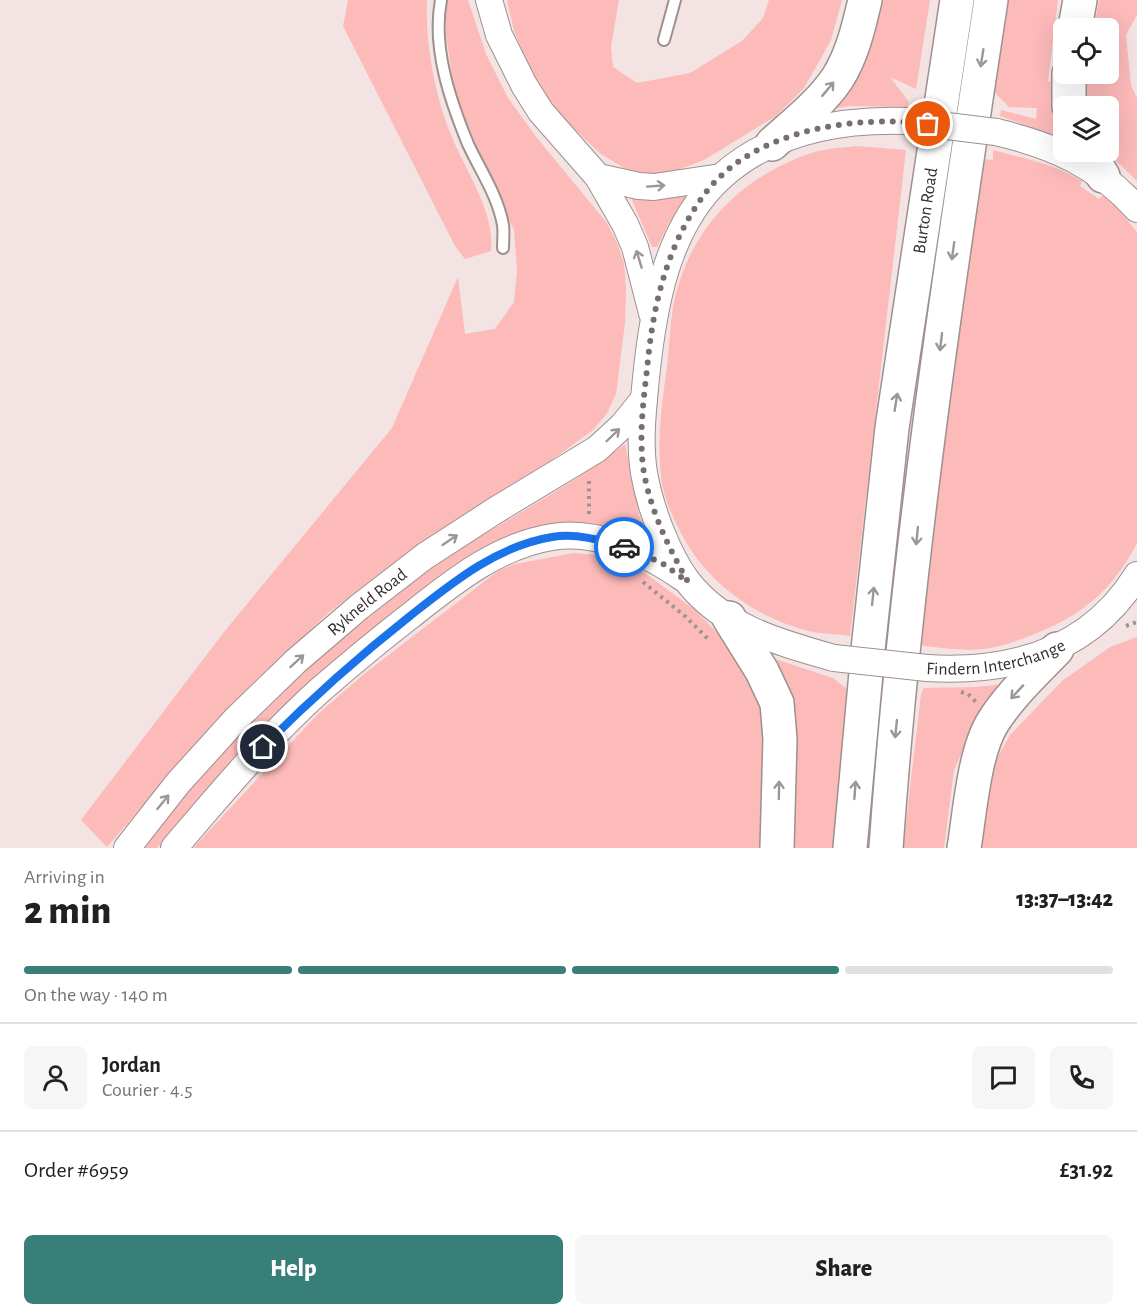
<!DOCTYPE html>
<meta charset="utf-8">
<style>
body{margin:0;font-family:"Alegreya Sans",sans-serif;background:#f6f6f6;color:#202124;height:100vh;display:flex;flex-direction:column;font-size:22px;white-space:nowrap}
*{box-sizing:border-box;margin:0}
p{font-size:20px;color:#757577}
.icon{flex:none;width:33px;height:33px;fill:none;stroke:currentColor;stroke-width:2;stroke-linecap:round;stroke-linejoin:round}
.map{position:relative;height:848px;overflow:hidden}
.side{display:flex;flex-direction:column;background:#fff;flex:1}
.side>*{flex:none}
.tools{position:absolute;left:1053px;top:18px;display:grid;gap:12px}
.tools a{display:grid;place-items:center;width:66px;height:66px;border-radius:9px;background:#fff;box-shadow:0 6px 24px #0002;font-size:30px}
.pin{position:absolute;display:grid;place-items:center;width:51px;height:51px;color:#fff;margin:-26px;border:3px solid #fff;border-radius:50%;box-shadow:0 2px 6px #0007}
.courier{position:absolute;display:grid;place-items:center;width:60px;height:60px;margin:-30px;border:4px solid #1a73e8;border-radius:50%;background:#fff;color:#222;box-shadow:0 2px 8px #0007}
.summary em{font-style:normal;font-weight:800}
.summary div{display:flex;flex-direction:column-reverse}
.summary{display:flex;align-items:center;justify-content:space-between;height:102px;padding:0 24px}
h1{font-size:39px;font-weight:800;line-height:45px}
.bar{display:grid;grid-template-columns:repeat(4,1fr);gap:9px 6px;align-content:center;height:72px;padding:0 24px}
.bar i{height:8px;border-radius:4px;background:#e0e0e0}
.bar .active{background:#387f79}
.bar p{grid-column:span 4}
.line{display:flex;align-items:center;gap:15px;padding:0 24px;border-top:2px solid #e0e0e0}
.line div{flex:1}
.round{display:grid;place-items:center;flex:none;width:63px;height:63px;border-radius:9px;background:#f6f6f6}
.cta{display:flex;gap:12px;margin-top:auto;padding:12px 24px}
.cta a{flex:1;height:69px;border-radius:9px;background:#387f79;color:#fff;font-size:24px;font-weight:800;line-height:69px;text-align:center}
.cta a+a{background:#f6f6f6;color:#202124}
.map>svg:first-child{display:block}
.green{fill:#fcbab9}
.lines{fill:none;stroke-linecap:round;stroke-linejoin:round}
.service-casing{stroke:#9e908f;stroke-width:14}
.tertiary-casing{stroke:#9e908f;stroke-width:28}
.trunk-casing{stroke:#9e908f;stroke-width:36}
.path{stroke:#9e9292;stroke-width:4;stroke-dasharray:3 4.5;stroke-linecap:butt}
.service{stroke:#fff;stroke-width:10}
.tertiary{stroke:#fff;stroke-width:26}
.trunk{stroke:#fff;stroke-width:33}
.tertiary-bridge-casing{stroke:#9e908f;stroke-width:28;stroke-linecap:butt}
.tertiary-bridge{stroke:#fff;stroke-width:26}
.oneway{stroke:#9a9797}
.done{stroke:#786e6e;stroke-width:6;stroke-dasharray:0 10.8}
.route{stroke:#1a73e8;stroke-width:8}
.labels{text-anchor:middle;stroke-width:4.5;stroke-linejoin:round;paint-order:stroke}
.street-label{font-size:18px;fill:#352f2f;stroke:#f3e3e2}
</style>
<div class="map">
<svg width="1137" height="848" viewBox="0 0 1137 848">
<rect width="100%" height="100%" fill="#f3e3e2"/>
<path class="green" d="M 348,0 L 427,0 C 425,43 435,96 451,135 C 466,172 495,211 491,251 L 465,259 L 455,246 L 343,26 Z
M 446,0 L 468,0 L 486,54 L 508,98 L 537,138 L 607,223 L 617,243 L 624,263 L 626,288 L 625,323 L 616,394 L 607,413 L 593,430 L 553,459 L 419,544 L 328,613 L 211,726 L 107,847 L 81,820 L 224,632 L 392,428 L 458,277 L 465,334 L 495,329 L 514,302 L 517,270 L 514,230 L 486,170 L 454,90 L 446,34 Z
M 507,0 L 619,0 L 611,47 L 613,67 L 637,83 L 690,73 L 742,41 L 763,18 L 769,0 L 842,0 L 831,40 L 804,88 L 776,116 L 704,160 L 657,178 L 632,173 L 601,154 L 572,127 L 537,86 L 514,31 Z
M 878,0 L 930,0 L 916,89 L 890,77 L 909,102 L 907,107 L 849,106 L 831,109 L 857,70 L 864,64 Z
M 1009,0 L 1058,0 L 1048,81 L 1060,84 L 1063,115 L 1063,138 L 1000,116 L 1001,110 L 1036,119 L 1037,108 L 1009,107 L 993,91 Z
M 1099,0 L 1137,0 L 1137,15 L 1126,35 L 1131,85 L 1137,98 L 1137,181 L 1107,152 L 1108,152 L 1108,106 L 1087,106 L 1085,93 L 1087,74 L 1108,74 L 1108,28 L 1094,28 Z
M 856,146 L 906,150 L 850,636 C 838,634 825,634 813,632 C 756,619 703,581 678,527 C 670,511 662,493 661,475 C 657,439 662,402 667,367 C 670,343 670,312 677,290 C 696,221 748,173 815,152 C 828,148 843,148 856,146 Z
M 993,150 C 1023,158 1055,164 1082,181 L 1080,186 L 1099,199 L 1103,195 L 1119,210 L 1137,232 L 1137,543 C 1113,589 1084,614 1037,633 C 1020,640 1001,647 984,649 C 962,651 940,648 919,645 L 981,159 L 993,160 Z
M 684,195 L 685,199 L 669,223 L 657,247 L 652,247 L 632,200 L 633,197 L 664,199 Z
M 625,444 L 640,518 L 651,540 L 599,526 L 568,524 L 538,528 L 508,536 L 479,551 L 412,598 L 329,667 L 264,726 L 157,848 L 141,848 C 202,766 277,693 356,628 C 376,612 395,594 415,579 C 483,530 560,495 625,444 Z
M 574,553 L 599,555 L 638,568 L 695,610 L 723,639 L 762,701 L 769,738 L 767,848 L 193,848 L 317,715 L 364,674 L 498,571 L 515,564 Z
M 1137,637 L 1137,848 L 977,848 L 989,773 L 1010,735 L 1062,681 L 1110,647 Z
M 772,658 L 833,678 L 847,689 L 834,848 L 786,848 Z
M 1006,684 L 974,725 L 954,770 L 944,848 L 903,848 L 921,694 L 924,688 L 975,687 Z"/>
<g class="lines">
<g class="service-casing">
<path id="service" d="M 441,0 C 432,48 450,100 468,144 C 480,170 498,196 503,225 C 504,232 503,241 503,248
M 664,40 L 675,0"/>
</g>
<g class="tertiary-casing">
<g id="tertiary">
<path d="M 489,0 L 499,35 L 524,85 L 541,112 L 598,177 L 625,224 L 635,247 L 652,313"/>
<path d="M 996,132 C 1052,145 1098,165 1137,209"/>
<path d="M 598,177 L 639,186 L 654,187 L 721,177"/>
<path d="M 834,658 C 781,643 724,628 688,582 C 667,554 650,507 644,473 C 639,442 643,409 646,378 C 653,309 666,228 720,178 C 770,132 840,119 906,121"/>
<path id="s1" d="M 927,668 C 1012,673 1090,651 1137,575"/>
<path id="s2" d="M 127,848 L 178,783 L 236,719 L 296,661 L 359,607 L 425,556 L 496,510 L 597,449 L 623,425 L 644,399"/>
<path d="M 174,848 C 220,794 266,739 319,691 C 349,665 379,640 410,616 C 453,582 497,546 552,537 C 596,529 648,553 683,578"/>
</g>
</g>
<g class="trunk-casing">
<g id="trunk">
<path d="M 1075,28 L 1080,0"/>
<path d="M 1069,74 L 1069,106"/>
<path d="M 772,144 C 794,124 820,104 837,79 C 852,56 859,26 865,0"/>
<path d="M 1088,152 L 1103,176"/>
<path d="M 729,618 L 762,671 L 777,703 L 780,739 L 777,848"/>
<path id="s3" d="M 850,848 L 869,640 L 892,428 L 957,0"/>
<path d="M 886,848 C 906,564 948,281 991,0"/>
<path d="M 964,848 C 970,812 974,752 993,722 C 1010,695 1035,672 1057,649"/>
</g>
</g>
<path class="path" d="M 589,514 L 589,480
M 643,582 L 686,617 L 709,640
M 1126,626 L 1137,622
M 961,692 L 968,694 L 977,703"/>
<use href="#service" class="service"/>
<use href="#tertiary" class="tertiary"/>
<use href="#trunk" class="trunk"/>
<g class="tertiary-bridge-casing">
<path id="tertiary-bridge" d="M 906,121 L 996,132
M 834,658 L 927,668"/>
</g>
<use href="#tertiary-bridge" class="tertiary-bridge"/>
</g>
<defs><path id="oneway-shaft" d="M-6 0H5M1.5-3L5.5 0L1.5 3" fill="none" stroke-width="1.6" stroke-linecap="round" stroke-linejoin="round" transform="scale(1.5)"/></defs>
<g class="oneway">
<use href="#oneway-shaft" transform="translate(982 58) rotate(99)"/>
<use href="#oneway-shaft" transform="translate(828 89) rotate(-50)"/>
<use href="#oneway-shaft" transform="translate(656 186) rotate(-4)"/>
<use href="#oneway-shaft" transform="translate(953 251) rotate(98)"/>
<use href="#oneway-shaft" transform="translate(639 259) rotate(-107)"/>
<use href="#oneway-shaft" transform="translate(941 342) rotate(97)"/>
<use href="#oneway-shaft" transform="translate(896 402) rotate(-81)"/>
<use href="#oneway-shaft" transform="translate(613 435) rotate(-44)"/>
<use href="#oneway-shaft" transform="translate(917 536) rotate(96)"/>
<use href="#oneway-shaft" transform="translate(450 540) rotate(-34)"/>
<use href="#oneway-shaft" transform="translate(873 596) rotate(-84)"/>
<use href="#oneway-shaft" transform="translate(297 661) rotate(-42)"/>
<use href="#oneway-shaft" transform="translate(1017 692) rotate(133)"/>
<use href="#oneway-shaft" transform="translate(896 729) rotate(96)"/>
<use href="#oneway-shaft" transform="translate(779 790) rotate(-89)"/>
<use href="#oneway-shaft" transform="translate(855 790) rotate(-86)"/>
<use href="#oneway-shaft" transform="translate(163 802) rotate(-51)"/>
</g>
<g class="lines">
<path class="done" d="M 624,547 L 662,563 L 688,582 C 669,548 651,512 644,473 C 638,436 644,397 648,360 C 654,300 669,240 707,191 C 756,129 856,115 928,124"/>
<path class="route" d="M 263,747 C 310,700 358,657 410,616 C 453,582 497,546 552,537 C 576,533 601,540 624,547"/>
</g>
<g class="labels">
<g class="street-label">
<text dy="6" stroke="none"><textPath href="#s3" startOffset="642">Burton Road</textPath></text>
<text dy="6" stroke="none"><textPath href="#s2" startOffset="345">Rykneld Road</textPath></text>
<text dy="6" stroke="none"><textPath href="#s1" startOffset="70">Findern Interchange</textPath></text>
</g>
</g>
</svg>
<div class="tools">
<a><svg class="icon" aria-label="locate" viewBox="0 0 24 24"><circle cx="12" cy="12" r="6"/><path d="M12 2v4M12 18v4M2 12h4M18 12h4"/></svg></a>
<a><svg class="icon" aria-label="layers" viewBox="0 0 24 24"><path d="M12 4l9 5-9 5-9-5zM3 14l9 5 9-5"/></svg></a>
</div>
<div class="pin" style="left:928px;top:124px;background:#ea580c"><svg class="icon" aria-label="bag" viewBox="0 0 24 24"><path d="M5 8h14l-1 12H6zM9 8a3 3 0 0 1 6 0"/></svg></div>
<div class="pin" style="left:263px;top:747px;background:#1f2937"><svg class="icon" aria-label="home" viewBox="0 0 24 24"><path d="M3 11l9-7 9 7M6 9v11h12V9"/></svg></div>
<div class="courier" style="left:624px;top:547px"><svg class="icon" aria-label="car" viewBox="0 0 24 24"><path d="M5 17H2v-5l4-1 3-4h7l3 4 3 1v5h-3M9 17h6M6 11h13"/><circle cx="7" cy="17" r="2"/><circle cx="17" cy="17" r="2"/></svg></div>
</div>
<section class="side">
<div class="summary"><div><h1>2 min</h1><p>Arriving in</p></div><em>13:37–13:42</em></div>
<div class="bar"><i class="active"></i><i class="active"></i><i class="active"></i><i></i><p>On the way · 140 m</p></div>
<div class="line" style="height:108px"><a class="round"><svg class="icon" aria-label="person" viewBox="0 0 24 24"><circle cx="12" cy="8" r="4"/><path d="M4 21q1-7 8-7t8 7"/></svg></a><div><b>Jordan</b><p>Courier · 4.5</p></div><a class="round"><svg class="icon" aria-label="chat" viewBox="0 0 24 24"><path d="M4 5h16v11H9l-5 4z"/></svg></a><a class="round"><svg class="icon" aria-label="phone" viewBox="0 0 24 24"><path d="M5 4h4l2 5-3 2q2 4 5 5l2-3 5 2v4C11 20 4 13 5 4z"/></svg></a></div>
<div class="line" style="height:78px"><div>Order #6959</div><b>£31.92</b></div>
<div class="cta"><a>Help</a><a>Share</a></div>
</section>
